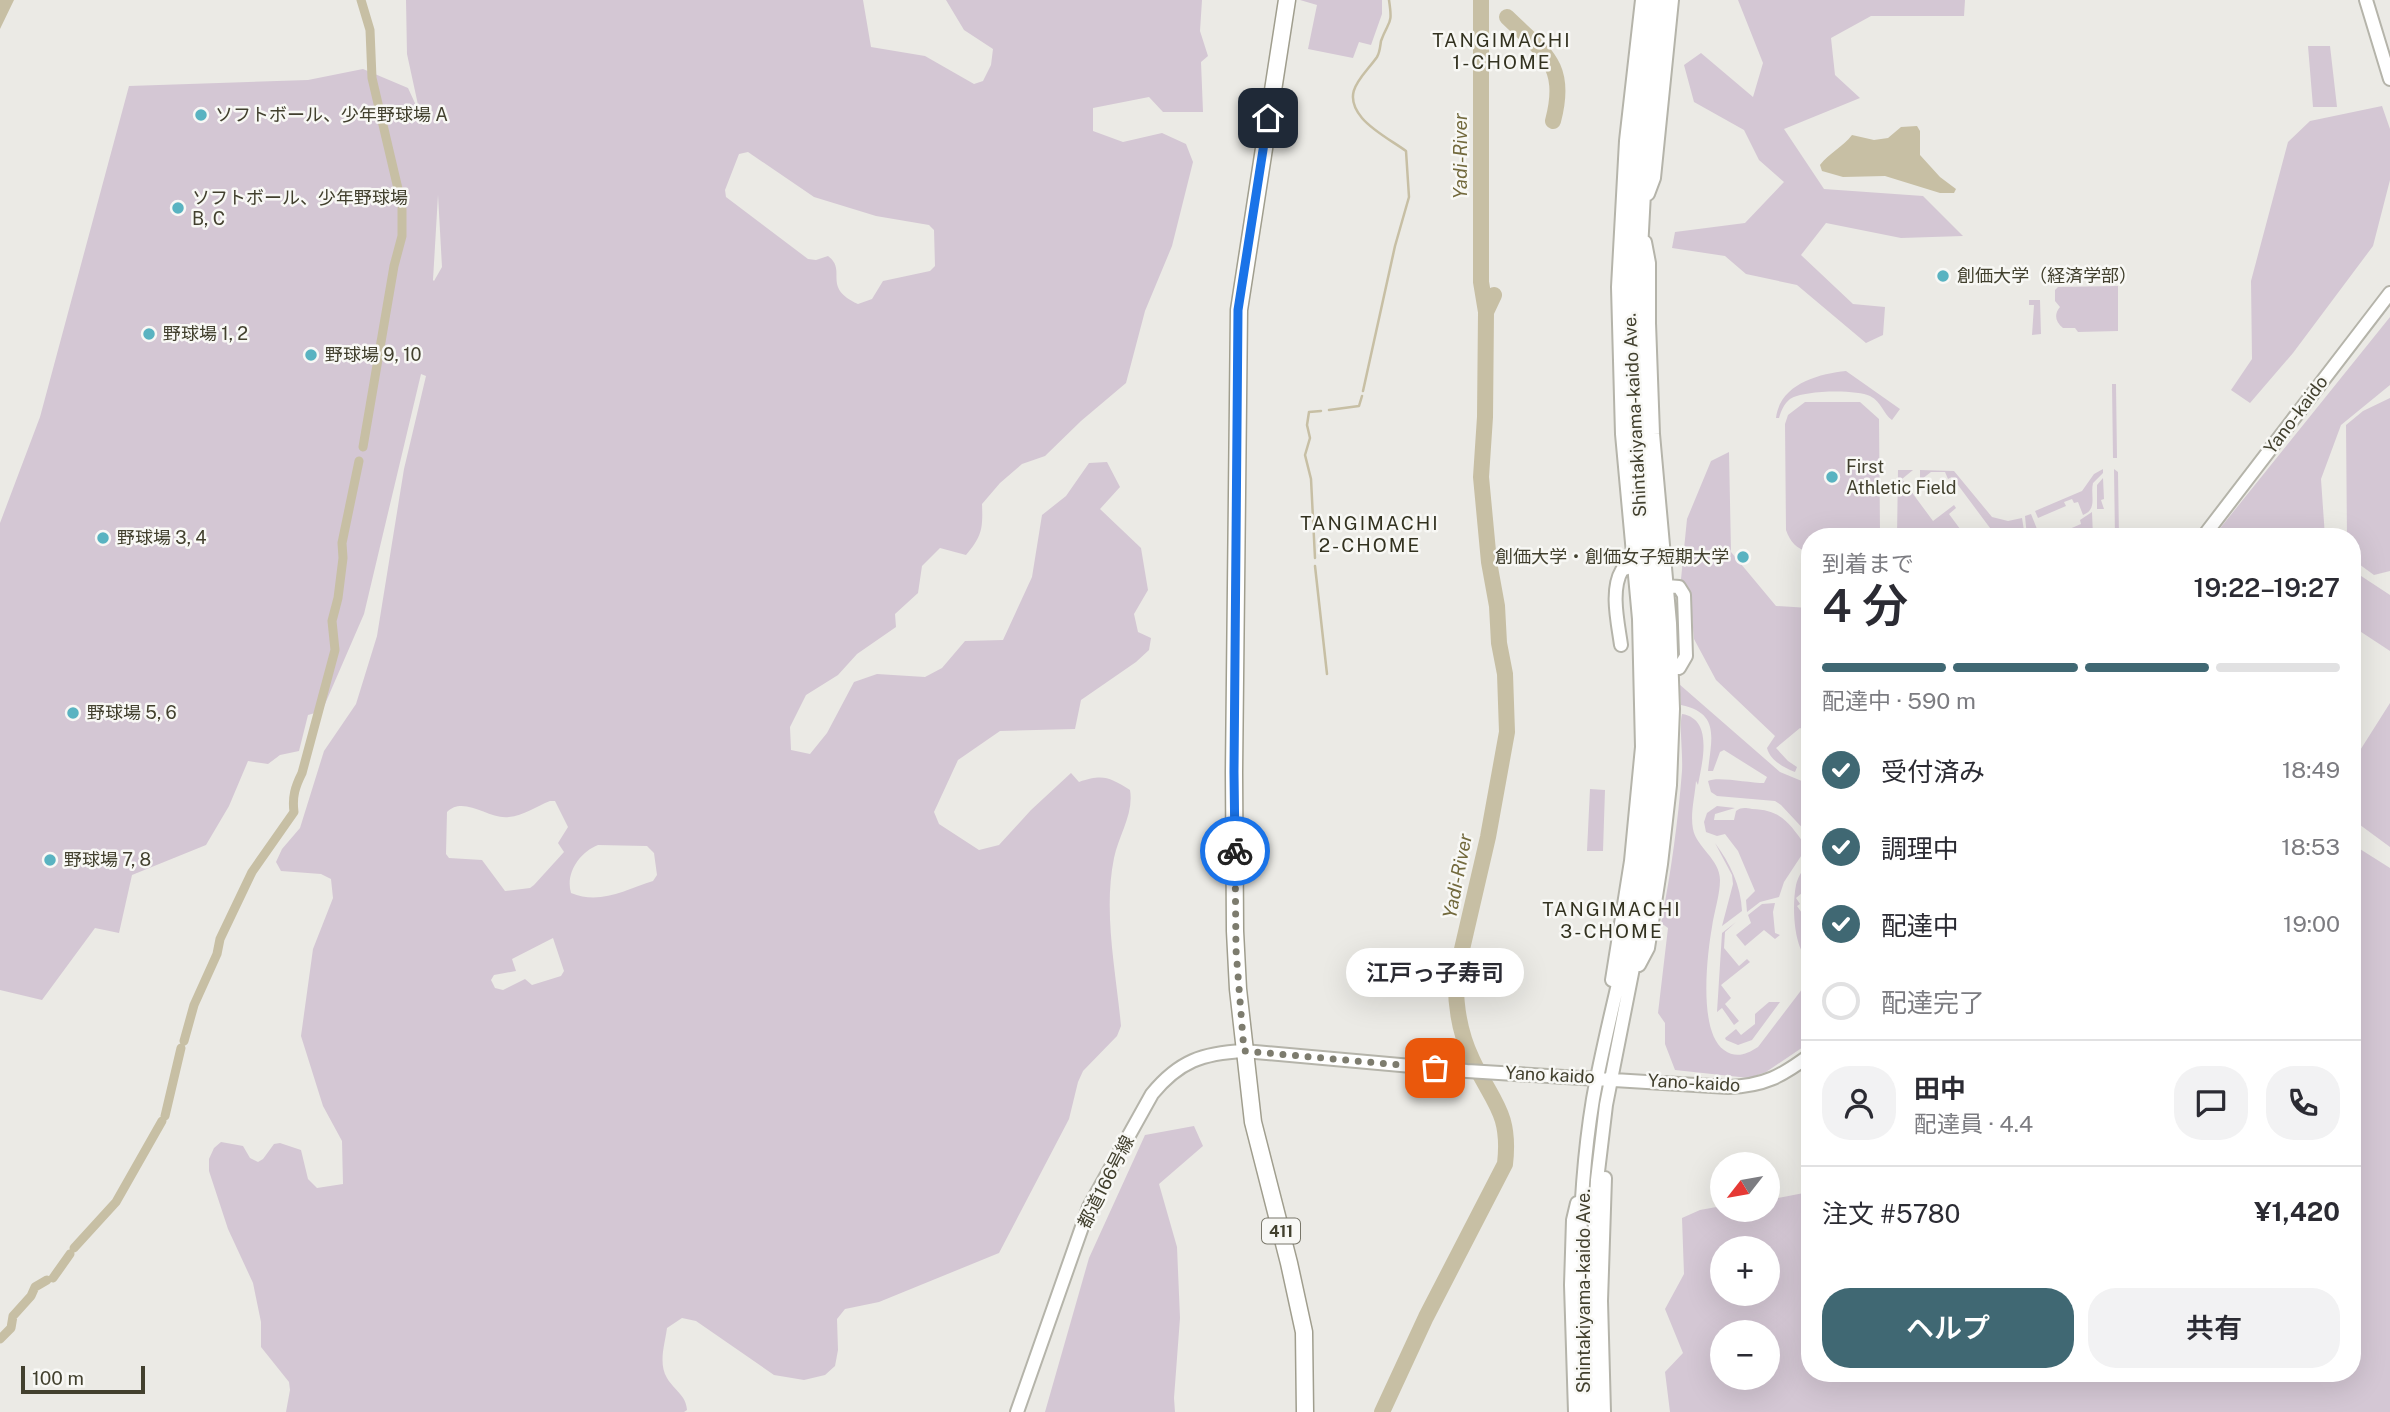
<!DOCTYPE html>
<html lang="ja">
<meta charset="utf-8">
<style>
body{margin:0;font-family:"Public Sans","Noto Sans JP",sans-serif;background:#f2f2f3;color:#2b2b33;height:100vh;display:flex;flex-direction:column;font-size:26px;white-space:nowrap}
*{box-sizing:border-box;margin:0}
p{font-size:23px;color:#7c7c81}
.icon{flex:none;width:38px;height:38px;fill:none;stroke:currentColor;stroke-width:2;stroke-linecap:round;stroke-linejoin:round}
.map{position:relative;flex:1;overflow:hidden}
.side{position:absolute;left:1801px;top:528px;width:560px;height:854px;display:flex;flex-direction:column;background:#fff;border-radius:28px;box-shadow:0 7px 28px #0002}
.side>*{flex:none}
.needle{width:46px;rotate:239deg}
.fabs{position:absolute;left:1710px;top:1152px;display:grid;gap:14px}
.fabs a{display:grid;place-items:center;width:70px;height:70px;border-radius:50%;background:#fff;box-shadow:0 7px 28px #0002;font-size:35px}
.scale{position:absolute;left:21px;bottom:18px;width:124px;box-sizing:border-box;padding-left:7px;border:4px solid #42402e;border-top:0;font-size:19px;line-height:24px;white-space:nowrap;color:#42402e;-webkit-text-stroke:5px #f8f8f5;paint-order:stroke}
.pin{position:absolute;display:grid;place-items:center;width:60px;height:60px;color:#fff;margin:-30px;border-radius:14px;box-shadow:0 4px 10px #0006}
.courier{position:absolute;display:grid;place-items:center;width:70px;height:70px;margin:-35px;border:5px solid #1a73e8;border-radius:50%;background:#fff;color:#222;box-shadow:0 2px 9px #0007}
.bubble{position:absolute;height:49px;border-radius:24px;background:#fff;box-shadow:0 7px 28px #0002;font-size:23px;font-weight:600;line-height:49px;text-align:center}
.headline em{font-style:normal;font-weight:600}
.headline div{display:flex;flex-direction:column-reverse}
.headline{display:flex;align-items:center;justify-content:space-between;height:119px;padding:0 21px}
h1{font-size:46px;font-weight:600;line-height:52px}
.bar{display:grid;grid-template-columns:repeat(4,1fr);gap:10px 7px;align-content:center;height:84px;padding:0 21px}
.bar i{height:9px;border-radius:5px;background:#e1e1e2}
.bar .current{background:#406873}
.bar p{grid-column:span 4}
.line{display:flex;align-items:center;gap:18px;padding:0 21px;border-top:2px solid #e1e1e2}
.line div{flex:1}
.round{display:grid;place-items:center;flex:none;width:74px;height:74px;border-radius:28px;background:#f2f2f3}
ol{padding:0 21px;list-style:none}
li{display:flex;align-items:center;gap:21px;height:77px}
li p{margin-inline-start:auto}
li .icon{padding:7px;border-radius:50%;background:#406873;color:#fff;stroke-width:4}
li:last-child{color:#7c7c81}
li i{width:38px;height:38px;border:4px solid #e1e1e2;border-radius:50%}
.button{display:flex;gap:14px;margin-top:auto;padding:14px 21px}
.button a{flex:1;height:80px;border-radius:28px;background:#406873;color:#fff;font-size:28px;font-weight:600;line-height:80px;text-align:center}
.button a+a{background:#f2f2f3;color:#2b2b33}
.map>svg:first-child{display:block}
.green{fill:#d4c7d4;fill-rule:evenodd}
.water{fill:#c7bfa4}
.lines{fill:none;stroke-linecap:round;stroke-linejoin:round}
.stream{stroke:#c7bfa4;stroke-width:2.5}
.canal{stroke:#c7bfa4;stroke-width:9}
.river{stroke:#c7bfa4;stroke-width:16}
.secondary-casing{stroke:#b5b4aa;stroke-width:16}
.highway-casing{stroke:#a09e8e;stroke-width:19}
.secondary{stroke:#fff;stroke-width:12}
.highway{stroke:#fff;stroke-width:16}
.done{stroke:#7d7c6e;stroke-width:7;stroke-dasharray:0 12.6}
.route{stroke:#1a73e8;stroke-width:9}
.poi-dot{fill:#59b3c1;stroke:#f8f8f5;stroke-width:2.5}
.labels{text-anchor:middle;stroke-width:5;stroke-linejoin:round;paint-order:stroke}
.shield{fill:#f8f8f5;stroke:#79776a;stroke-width:2}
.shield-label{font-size:16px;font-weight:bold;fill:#42402e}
.poi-label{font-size:18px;fill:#42402e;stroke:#f8f8f5;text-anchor:start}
.street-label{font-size:18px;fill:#42402e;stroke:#f8f8f5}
.neighbourhood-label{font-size:19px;letter-spacing:2px;fill:#333220;stroke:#f8f8f5}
.water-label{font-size:19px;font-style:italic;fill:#72693c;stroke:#f8f8f5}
</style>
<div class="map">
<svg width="2390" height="1412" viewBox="0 0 2390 1412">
<rect width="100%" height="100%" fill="#ebeae5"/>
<path class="green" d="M 406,0 L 863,0 L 871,47 L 925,56 L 974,84 L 983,81 L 991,65 L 993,49 L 964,30 L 946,0 L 1202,0 L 1200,31 L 1208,56 L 1201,62 L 1203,112 L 1163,112 L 1149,97 L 1093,108 L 1093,131 L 1123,142 L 1162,133 L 1186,144 L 1193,162 L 1172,246 L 1145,311 L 1126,383 L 1081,421 L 1045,456 L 1022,464 L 1000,483 L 982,504 C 983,529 982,536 966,555 L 940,548 L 922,566 L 918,593 L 895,614 L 896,627 L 857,654 L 838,675 L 806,695 L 790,727 L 791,750 L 810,754 L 827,733 L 854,682 L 877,674 L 925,677 L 942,668 L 965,641 L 1003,640 L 1032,577 L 1042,515 L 1066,496 L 1089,463 L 1107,462 L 1120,487 L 1100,509 L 1141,548 L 1148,590 L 1134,614 L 1138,632 L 1151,638 L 1149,650 L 1136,662 L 1081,700 L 1075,729 L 1000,731 L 958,760 L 934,812 L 939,824 L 979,850 L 999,845 L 1031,810 L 1071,773 L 1079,782 C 1103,774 1109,777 1130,790 C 1134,814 1119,834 1114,858 C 1103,912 1116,971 1121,1026 L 1117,1036 L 1083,1071 L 1078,1082 L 1069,1119 L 999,1253 L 879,1302 L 845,1309 L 837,1319 L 838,1350 L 835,1366 L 825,1375 L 804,1380 L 774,1375 L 696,1321 L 682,1318 L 667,1328 C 665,1344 658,1363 667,1378 C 674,1390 686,1395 687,1410 L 684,1412 L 286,1412 L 290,1390 L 289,1382 L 261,1347 L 261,1322 L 253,1283 L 228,1229 L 209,1171 L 209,1159 L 214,1148 L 221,1142 L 243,1146 L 250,1158 L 258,1162 L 263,1159 L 274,1144 L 280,1143 L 301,1150 L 308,1179 L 317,1188 L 343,1184 L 342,1141 L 323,1106 L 301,1036 L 313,949 L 333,898 L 331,879 L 321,874 L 281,871 L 276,862 L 282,849 L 300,828 L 324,751 L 356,704 L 377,636 L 404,469 L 426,376 L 421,374 L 364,614 L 322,711 L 308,715 L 299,751 L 280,755 L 268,764 L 248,761 L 229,806 L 206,845 L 132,875 L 119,933 L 95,928 L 42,1000 L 0,990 L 0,523 L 40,417 L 129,86 L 308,80 L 363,69 L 408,88 L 420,114 L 407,54 ZM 748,152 L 814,197 L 876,216 L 929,225 L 934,230 L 935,266 L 930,271 L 883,281 L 872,299 L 858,304 C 821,287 848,271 828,256 L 816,260 L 808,259 L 726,197 L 725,190 L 739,154 ZM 438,195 L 442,267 L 434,281 L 433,280 ZM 550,801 L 555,801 L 568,827 L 558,843 L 564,852 L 534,885 L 530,888 L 505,891 L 482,860 L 449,858 L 446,854 L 447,812 C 464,795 489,820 509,817 C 523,816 537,806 550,801 ZM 598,845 L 647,846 L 654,853 L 657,875 L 653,881 C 625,890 600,905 571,893 C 565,873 580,852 598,845 ZM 553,938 L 564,971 L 561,976 L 532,985 L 525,979 L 503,990 L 495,988 L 491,980 L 494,975 L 516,971 L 512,959 Z
M 1300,0 L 1382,0 L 1382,14 L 1371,45 L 1359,42 L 1353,58 L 1308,49 L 1317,5 Z
M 1738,0 L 1965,0 L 1964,16 L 1871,16 L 1831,38 L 1835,75 L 1860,98 L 1784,129 L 1824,189 L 1923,196 L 1963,236 L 1901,238 L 1826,223 L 1801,255 L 1853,304 L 1885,307 L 1883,335 L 1866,343 L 1797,285 L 1746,274 L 1725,256 L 1672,248 L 1675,232 L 1745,223 L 1784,182 L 1759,160 L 1744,130 L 1694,102 L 1684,65 L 1701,53 L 1753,97 L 1763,63 Z
M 2308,46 L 2330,46 L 2337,107 L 2313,107 Z
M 2382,106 L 2390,129 L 2390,180 L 2373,246 L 2293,353 L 2250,403 L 2231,390 L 2252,359 L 2251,281 L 2288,142 L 2310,121 Z
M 2118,286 L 2118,331 L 2078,332 L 2075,328 L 2063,328 C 2055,322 2054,314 2060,307 L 2055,301 L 2055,290 L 2058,287 Z
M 2029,300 L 2040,300 L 2041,334 L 2032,335 L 2034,305 L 2029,305 Z
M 2390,317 L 2390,385 L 2341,425 L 2321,479 L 2325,537 L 2213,537 Z
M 1846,371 L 1900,409 L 1892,420 C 1883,414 1882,402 1870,396 C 1856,389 1803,390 1790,399 C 1784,404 1781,411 1779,418 L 1776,418 C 1780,384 1818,374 1846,371 Z
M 2112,384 L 2116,384 L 2117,458 L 2113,458 Z
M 2390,398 L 2390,571 L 2374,575 L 2352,559 L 2352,537 L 2347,537 L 2346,425 L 2363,411 Z
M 1805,402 L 1860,402 L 1879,419 L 1880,533 L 1879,537 L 1810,537 L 1809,552 C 1797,549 1790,542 1786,530 L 1785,424 L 1788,415 Z
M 1729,452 L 1731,552 L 1776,606 L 1809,608 L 1809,732 L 1800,728 L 1776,748 L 1788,761 L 1797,767 L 1795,772 C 1783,767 1770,760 1767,748 L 1775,736 L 1716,680 L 1694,639 L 1690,594 L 1681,579 L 1687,519 L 1711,461 Z
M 2103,469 L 2103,473 L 2093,483 C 2090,496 2098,509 2083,515 L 2078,502 L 2074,503 L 2072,499 L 2064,502 L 2066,506 L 2038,518 L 2035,511 L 2082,491 L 2094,474 Z
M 2114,469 L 2118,472 L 2119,537 L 2115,537 Z
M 1898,470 L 1913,470 L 1902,479 L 1933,521 L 1954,505 L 1956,508 L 1949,514 L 1966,537 L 1897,537 Z
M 1920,470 L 1954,471 L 1992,517 L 2008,521 L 2022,518 L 2025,537 L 1986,537 L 1993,532 L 1952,477 L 1948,479 L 1945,472 L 1931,472 L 1922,479 L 1925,484 L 1923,485 L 1920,480 Z
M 2103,478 L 2104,499 L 2101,500 L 2104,509 L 2097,509 L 2097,485 Z
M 2092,512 L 2093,537 L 2063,537 L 2069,535 L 2067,530 L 2081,524 L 2080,520 Z
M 2031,514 L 2039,534 L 2027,537 L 2025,516 Z
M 2355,572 L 2390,595 L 2390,651 L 2352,626 L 2352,577 Z
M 1679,684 L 1780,772 L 1809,784 L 1809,835 L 1781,805 L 1775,801 L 1717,796 L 1711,792 L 1708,781 C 1717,776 1749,783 1764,783 L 1767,777 L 1724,750 L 1720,752 L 1713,771 L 1708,771 C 1711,740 1721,713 1681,705 Z
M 2390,703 L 2390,847 L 2352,819 L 2352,763 Z
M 1682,714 C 1714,719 1702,763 1698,785 L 1696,781 C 1695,796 1690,814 1693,829 C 1696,847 1720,859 1720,880 C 1720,895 1714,912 1712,927 C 1707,955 1698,1032 1724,1050 C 1736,1059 1747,1054 1758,1047 L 1809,980 L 1809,1043 L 1766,1072 L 1749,1078 L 1675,1070 L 1665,1044 L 1665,1023 L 1658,1013 L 1668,928 L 1661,923 C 1671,872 1678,822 1682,771 C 1683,753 1679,726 1682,714 Z
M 1590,789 L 1605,790 L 1603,851 L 1587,851 Z
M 1717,806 L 1735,808 L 1715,814 L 1714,820 L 1734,820 L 1736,811 C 1742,807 1745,808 1752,809 C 1782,810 1789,823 1806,846 L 1805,850 L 1784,882 L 1779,897 L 1760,902 L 1747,912 L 1746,900 L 1755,891 L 1738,851 L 1725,834 L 1717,836 L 1706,832 L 1704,822 L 1707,813 Z
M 1715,843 C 1730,863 1741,886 1742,911 L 1722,926 L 1733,884 L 1732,875 Z
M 2352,844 L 2390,868 L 2390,1412 L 1670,1412 L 1665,1372 L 1683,1353 L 1665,1309 L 1684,1274 L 1682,1218 L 1700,1210 L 1722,1206 L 1722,1209 L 1768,1209 L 1768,1200 L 1809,1192 L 1810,1374 L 2352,1374 ZM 1722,1248 L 1768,1248 L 1768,1293 L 1722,1293 ZM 1722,1332 L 1768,1332 L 1768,1377 L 1722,1377 Z
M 1809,861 L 1809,877 L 1807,882 L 1809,887 L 1796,898 L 1800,904 L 1797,906 L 1809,923 L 1807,929 L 1809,932 L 1809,944 L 1807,947 L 1809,951 L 1809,961 C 1793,947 1792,905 1796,885 C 1798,876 1804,868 1809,861 Z
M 1775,903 L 1773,912 L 1775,933 L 1780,935 L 1775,939 L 1764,930 L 1745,946 L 1736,935 L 1751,923 L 1748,915 L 1762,904 Z
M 1736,922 L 1725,932 L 1724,948 L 1739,966 L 1747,959 L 1750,962 L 1721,985 L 1731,998 L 1725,1004 L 1739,1021 L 1734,1025 L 1722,1008 L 1717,1012 L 1722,933 Z
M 1769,1002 L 1780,1002 L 1752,1040 L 1738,1045 L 1726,1040 L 1725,1038 L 1736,1029 L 1741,1035 L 1755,1024 L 1755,1014 Z
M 1194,1126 L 1203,1146 L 1159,1184 L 1177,1247 L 1180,1318 L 1174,1398 L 1175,1412 L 1045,1412 L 1089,1258 L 1145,1135 Z"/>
<path class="water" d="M 0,0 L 14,0 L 0,29 Z
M 1917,126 L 1920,131 L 1920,155 L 1940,177 L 1956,189 L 1954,193 L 1940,193 L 1885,176 L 1843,177 L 1822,171 L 1820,165 C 1829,153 1843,147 1852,135 L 1874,140 L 1888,138 L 1901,127 Z"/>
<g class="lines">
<path class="stream" d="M 1363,391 L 1395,246 L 1409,197 L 1406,151 C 1392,141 1373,131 1362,118 C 1340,92 1363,77 1377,57 C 1380,52 1380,47 1381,41 C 1389,19 1393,26 1389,0
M 1329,410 L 1359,406 L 1362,396
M 1315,558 L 1311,479 L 1305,455 L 1310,438 L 1307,425 L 1309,412 L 1321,411
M 1315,566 L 1327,674"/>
<path class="canal" d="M 361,0 L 370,30 L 372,78 L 399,193
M 363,447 L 394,266 L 402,236 L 402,209
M 184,1041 L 194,1005 L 217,954 L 220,939 L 252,872 L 294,812 C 292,797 295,787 302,773 L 335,650 L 332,621 L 338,598 L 343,558 L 342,543 L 359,461
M 165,1116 L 181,1048
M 74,1248 L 116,1202 L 162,1121
M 53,1278 L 70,1254
M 0,1339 L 11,1328 L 13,1316 L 31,1296 L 35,1287 L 47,1280"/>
<path class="river" d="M 1481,0 L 1481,282 L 1486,312
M 1507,17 C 1545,54 1568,65 1553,121
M 1382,1412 L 1426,1317 L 1505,1164 C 1511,1112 1492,1102 1472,1059 C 1459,1032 1455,1004 1456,975 L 1488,837 L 1507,732 L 1505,674 L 1499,643 L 1497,606 L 1489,562 L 1481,477 L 1485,417 L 1486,312 L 1494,295"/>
<g class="secondary-casing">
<path id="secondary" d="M 2366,0 L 2390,79
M 1648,194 L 1654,178 L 1672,0
M 2203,537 L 2390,293
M 1667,586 L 1679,587 L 1684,595 L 1686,656 L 1679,668
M 1621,645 C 1618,623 1610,590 1622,570 L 1635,565
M 1639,965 L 1648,948 L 1661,864 L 1670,785 L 1673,709 L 1670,623 L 1653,434 L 1649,323 L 1649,263 L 1645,242
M 1612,980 L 1631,861 L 1642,747 L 1639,619 L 1622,434 L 1618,287 L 1626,141 L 1642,0
M 1017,1412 L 1089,1207 L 1152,1094 C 1179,1061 1203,1053 1244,1051 L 1467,1071 L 1728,1087 C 1764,1086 1782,1076 1810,1055
M 1575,1412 L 1571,1285 L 1573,1220 L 1577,1203
M 1585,1412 C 1577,1308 1576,1202 1593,1099 C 1603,1043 1618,987 1630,931 C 1639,883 1646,832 1650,783 C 1658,652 1636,522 1630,391 C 1624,260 1637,130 1651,0
M 1595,1412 L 1591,1309 L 1597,1180 L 1606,1105 L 1647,897 L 1656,827 L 1662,747 L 1660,635 L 1643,432 L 1639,288 L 1645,174 L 1662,0
M 1604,1412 L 1601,1301 L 1605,1178"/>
</g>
<g class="highway-casing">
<path id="highway" d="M 1287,0 L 1239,310 L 1234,772 L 1235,931 L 1238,989 L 1253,1122 L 1289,1263 L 1304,1332 L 1305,1412"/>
</g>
<use href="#secondary" class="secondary"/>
<use href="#highway" class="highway"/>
</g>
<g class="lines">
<path class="done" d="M 1235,851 L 1236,950 L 1244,1051 L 1435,1068"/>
<path class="route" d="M 1235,851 L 1234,772 L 1238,310 L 1268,118"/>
</g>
<g class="poi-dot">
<circle cx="201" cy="115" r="7"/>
<circle cx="178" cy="208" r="7"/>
<circle cx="1943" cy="276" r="7"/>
<circle cx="149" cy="334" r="7"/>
<circle cx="311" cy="355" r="7"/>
<circle cx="1832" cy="477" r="7"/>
<circle cx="103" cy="538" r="7"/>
<circle cx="1743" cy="557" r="7"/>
<circle cx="73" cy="713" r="7"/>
<circle cx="50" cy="860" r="7"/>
</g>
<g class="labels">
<rect class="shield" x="1262" y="1218.5" width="38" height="25" rx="5"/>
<g class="shield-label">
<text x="1281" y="1237">411</text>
</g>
<g class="poi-label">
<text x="215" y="121">ソフトボール、少年野球場 A</text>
<text x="192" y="204">ソフトボール、少年野球場<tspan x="192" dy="21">B, C</tspan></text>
<text x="1957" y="282">創価大学（経済学部）</text>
<text x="163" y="340">野球場 1, 2</text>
<text x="325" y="361">野球場 9, 10</text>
<text x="1846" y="473">First<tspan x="1846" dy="21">Athletic Field</tspan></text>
<text x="117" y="544">野球場 3, 4</text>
<text x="1729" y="563" text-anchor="end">創価大学・創価女子短期大学</text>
<text x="87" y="719">野球場 5, 6</text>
<text x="64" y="866">野球場 7, 8</text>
</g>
<g class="street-label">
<text transform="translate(1635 415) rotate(-93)" y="6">Shintakiyama-kaido Ave.</text>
<text transform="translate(2296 415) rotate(-53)" y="6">Yano-kaido</text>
<text transform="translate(1550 1075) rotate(3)" y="6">Yano kaido</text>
<text transform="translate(1694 1083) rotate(3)" y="6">Yano-kaido</text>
<text transform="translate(1106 1182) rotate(-63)" y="6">都道166号線</text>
<text transform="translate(1584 1291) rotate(-90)" y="6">Shintakiyama-kaido Ave.</text>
</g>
<g class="neighbourhood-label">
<text x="1502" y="47">TANGIMACHI<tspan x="1502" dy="22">1-CHOME</tspan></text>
<text x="1370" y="530">TANGIMACHI<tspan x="1370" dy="22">2-CHOME</tspan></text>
<text x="1612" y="916">TANGIMACHI<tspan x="1612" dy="22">3-CHOME</tspan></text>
</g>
<g class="water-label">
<text transform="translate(1460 156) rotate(-90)" y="7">Yadi-River</text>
<text transform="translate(1457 876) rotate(-79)" y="7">Yadi-River</text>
</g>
</g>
</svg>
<div class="fabs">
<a><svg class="needle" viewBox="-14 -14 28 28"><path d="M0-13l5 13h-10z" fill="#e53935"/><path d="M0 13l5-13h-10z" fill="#7c7c81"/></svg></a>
<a>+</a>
<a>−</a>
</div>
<div class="scale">100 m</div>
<div class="pin" style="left:1435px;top:1068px;background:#ea580c"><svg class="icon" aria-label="bag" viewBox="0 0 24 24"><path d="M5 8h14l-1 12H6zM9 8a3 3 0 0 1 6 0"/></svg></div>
<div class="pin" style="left:1268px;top:118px;background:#1f2937"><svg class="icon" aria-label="home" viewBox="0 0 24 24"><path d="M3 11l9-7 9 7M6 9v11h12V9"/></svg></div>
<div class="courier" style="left:1235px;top:851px"><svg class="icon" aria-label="bike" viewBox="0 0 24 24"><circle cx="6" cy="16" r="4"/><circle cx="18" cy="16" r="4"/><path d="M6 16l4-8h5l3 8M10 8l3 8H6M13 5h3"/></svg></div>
<div class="bubble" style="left:1346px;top:948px;width:178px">江戸っ子寿司</div>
<section class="side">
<div class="headline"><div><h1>4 分</h1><p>到着まで</p></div><em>19:22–19:27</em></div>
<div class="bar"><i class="current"></i><i class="current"></i><i class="current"></i><i></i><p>配達中 · 590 m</p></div>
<ol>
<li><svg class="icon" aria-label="check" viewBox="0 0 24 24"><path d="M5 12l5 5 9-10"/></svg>受付済み<p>18:49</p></li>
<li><svg class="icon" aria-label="check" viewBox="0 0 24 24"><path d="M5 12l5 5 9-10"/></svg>調理中<p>18:53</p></li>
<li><svg class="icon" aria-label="check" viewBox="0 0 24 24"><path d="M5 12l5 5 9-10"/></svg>配達中<p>19:00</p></li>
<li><i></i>配達完了</li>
</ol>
<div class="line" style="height:126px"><a class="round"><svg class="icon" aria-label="person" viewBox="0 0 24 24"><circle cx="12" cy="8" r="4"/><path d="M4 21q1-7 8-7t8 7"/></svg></a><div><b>田中</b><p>配達員 · 4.4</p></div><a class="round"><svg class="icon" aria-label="chat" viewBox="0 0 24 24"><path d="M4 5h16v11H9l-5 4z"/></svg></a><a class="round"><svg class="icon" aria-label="phone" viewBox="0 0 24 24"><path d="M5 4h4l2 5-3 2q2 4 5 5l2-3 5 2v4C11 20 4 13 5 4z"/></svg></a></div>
<div class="line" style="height:91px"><div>注文 #5780</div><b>¥1,420</b></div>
<div class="button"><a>ヘルプ</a><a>共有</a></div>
</section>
</div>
